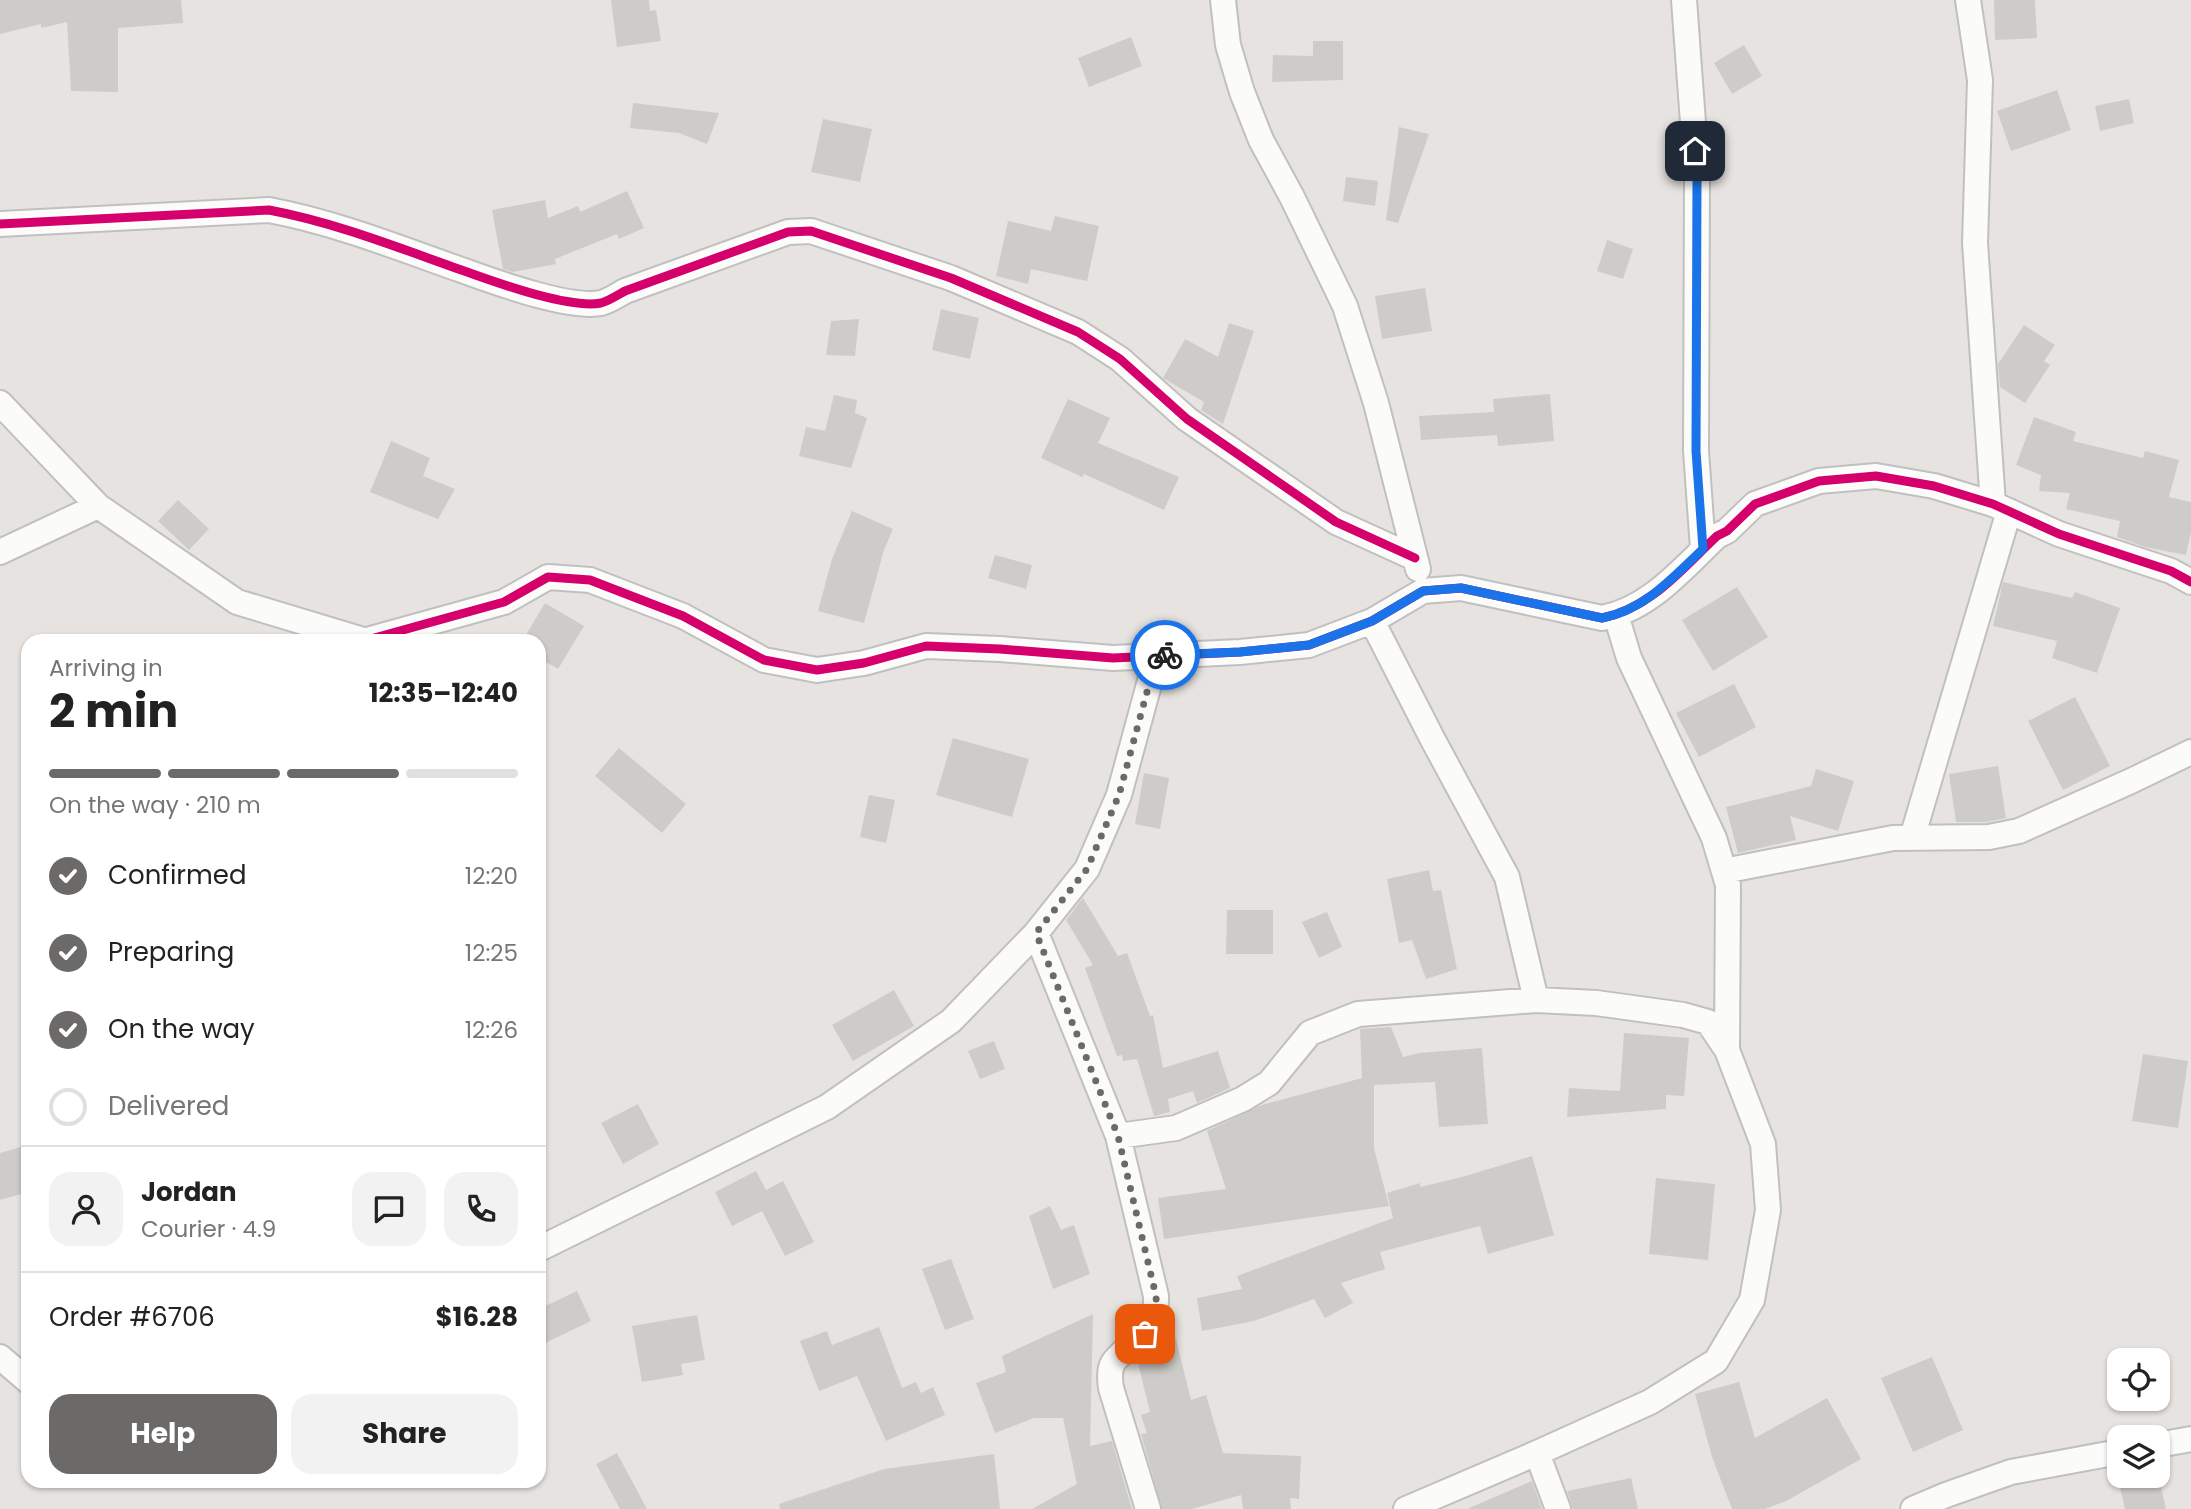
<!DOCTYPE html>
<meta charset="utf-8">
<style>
body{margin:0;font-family:Poppins,sans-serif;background:#f2f2f2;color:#222;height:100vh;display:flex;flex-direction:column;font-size:26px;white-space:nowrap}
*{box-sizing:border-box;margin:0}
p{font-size:23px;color:#767676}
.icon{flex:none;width:38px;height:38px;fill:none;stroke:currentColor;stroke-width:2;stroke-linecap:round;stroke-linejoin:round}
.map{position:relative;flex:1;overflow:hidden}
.side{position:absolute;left:21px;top:634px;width:525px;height:854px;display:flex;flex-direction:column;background:#fff;border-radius:21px;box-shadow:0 2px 5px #0004}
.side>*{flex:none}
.tools{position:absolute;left:2107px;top:1348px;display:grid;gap:14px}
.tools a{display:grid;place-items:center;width:63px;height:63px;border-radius:14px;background:#fff;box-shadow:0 2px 5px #0004;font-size:35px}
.pin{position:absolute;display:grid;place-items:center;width:60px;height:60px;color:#fff;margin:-30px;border-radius:14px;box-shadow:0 4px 10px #0006}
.courier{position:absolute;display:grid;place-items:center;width:70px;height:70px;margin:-35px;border:5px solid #1a73e8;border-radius:50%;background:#fff;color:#222;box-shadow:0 2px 9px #0007}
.summary em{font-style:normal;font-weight:700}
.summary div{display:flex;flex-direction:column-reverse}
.summary{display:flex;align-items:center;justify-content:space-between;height:119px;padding:0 28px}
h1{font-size:46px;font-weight:700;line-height:52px}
.bar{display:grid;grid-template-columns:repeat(4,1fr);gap:10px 7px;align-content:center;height:84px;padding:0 28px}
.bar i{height:9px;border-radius:5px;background:#e0e0e0}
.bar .active{background:#6c6a69}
.bar p{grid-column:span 4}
.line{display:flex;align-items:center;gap:18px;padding:0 28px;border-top:2px solid #e0e0e0}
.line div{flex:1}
.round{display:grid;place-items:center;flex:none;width:74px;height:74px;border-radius:21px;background:#f2f2f2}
ol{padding:0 28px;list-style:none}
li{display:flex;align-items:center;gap:21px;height:77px}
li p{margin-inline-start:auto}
li .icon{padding:7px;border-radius:50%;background:#6c6a69;color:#fff;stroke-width:4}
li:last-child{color:#767676}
li i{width:38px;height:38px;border:4px solid #e0e0e0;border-radius:50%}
.cta{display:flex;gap:14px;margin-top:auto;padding:14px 28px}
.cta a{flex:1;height:80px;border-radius:21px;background:#6c6a69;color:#fff;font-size:28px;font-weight:700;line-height:80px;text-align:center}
.cta a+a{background:#f2f2f2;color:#222}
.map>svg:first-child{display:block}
.building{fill:#ceccc9}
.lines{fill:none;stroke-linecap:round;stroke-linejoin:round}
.minor-casing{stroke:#c1c0c1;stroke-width:28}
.minor{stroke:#fbfbfa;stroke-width:24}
.cycleway-casing{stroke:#fff;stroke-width:13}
.cycleway{stroke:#d6006c;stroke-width:9}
.done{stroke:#6c6a69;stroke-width:7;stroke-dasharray:0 12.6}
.route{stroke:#1a73e8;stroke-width:9}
</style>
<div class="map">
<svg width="2191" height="1509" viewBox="0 0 2191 1509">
<rect width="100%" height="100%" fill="#e7e3e0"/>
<path class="building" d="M 0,0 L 181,0 L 183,23 L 118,28 L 118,92 L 71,91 L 67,22 L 41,28 L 41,24 L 0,34 Z
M 611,0 L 649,0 L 650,11 L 656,10 L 661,41 L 617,47 Z
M 1994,0 L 2035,0 L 2037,38 L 1995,40 Z
M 1131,37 L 1142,66 L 1089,87 L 1078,58 Z
M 1313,41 L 1343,41 L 1343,80 L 1272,82 L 1273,55 L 1313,56 Z
M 1744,45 L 1762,76 L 1732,94 L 1714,63 Z
M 2057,90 L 2071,130 L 2011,151 L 1997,111 Z
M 2129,99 L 2134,123 L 2100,131 L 2095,106 Z
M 633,103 L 719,113 L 707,144 L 679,133 L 630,128 Z
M 823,119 L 872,129 L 860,182 L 811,172 Z
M 1399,127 L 1429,134 L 1398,223 L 1386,220 Z
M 1346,177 L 1378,181 L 1375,206 L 1343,201 Z
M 627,191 L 644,228 L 619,239 L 617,234 L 555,259 L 556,264 L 513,272 L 503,269 L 492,210 L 545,200 L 548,218 L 578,206 L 580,212 Z
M 1055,216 L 1099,226 L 1087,281 L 1031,269 L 1028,284 L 996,276 L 1008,221 L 1051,231 Z
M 1607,240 L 1633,249 L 1623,279 L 1597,271 Z
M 1425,288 L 1432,331 L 1382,339 L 1375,296 Z
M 941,309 L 979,318 L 970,359 L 932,350 Z
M 859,319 L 855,356 L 826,355 L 831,321 Z
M 1229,323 L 1254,331 L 1223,424 L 1201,410 L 1204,402 L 1163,378 L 1185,339 L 1218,357 Z
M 2024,325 L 2055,345 L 2044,361 L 2050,365 L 2025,403 L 2000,387 L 1998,364 Z
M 1550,394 L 1554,441 L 1498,446 L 1497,435 L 1421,440 L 1419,416 L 1494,412 L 1493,399 Z
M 834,395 L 857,400 L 855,413 L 867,418 L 851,468 L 799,456 L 806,427 L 825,431 Z
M 1068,399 L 1110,418 L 1098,443 L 1179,477 L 1164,510 L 1084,474 L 1082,477 L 1041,458 Z
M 2034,417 L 2076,432 L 2073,441 L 2143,458 L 2145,451 L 2179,460 L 2169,497 L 2191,502 L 2191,532 L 2186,555 L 2145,547 L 2117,537 L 2120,521 L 2066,509 L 2070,493 L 2039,491 L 2041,475 L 2016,465 Z
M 391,441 L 430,458 L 423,476 L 455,489 L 438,519 L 370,492 Z
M 178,500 L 209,529 L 189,550 L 158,521 Z
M 852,511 L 893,529 L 884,550 L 864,623 L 818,611 L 832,559 Z
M 995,555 L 1032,565 L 1026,589 L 988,578 Z
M 2003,582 L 2072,598 L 2075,592 L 2120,608 L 2097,673 L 2052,658 L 2057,641 L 1993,626 Z
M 1737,587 L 1768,637 L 1713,671 L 1682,620 Z
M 545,603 L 584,626 L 558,669 L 539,658 L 539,640 L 523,640 Z
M 1734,684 L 1756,727 L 1699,757 L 1676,713 Z
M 2075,697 L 2110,766 L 2063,790 L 2028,721 Z
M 953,738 L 1029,759 L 1012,817 L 936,795 Z
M 619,748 L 686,804 L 662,833 L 595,776 Z
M 1998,766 L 2006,818 L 1987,822 L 1956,822 L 1949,774 Z
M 1816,769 L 1854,781 L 1838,831 L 1790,816 L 1796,840 L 1738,853 L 1726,807 L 1811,786 Z
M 1144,773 L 1169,778 L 1160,829 L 1135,824 Z
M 869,795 L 895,800 L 886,843 L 860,837 Z
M 1429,870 L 1433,891 L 1441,890 L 1457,969 L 1426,979 L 1412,940 L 1399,943 L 1387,879 Z
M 1083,898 L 1118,956 L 1127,953 L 1150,1016 L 1153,1015 L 1163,1068 L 1218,1051 L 1230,1088 L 1197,1103 L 1193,1091 L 1168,1099 L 1170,1112 L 1154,1116 L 1137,1059 L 1123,1061 L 1122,1055 L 1117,1056 L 1085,968 L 1093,965 L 1066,920 Z
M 1227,910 L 1273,910 L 1273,954 L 1226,954 Z
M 1327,912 L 1342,947 L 1319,958 L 1302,922 Z
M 894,990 L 914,1026 L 853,1061 L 832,1025 Z
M 1391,1027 L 1403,1057 L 1419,1053 L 1482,1048 L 1488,1124 L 1439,1127 L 1435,1082 L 1374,1085 L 1374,1148 L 1389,1206 L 1164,1239 L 1158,1198 L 1226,1189 L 1207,1131 L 1262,1105 L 1362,1078 L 1360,1029 Z
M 1624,1033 L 1689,1038 L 1684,1096 L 1666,1095 L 1666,1109 L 1567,1117 L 1569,1088 L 1620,1091 Z
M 994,1041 L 1005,1069 L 980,1079 L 968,1051 Z
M 2143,1054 L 2188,1061 L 2178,1128 L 2132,1121 Z
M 638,1104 L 659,1144 L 623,1164 L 601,1123 Z
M 28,1145 L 28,1192 L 0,1200 L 0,1153 Z
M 1532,1156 L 1554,1235 L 1488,1254 L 1480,1226 L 1380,1252 L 1385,1269 L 1341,1283 L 1353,1303 L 1325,1318 L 1314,1299 L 1254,1321 L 1202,1331 L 1197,1298 L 1242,1289 L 1237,1276 L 1393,1218 L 1387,1193 L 1420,1183 L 1420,1187 L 1462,1177 Z
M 756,1171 L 766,1190 L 783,1181 L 814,1242 L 785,1256 L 762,1211 L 732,1226 L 715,1192 Z
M 1656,1178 L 1715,1184 L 1708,1260 L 1649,1254 Z
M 1050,1206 L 1061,1230 L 1074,1225 L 1090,1274 L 1053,1289 L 1029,1216 Z
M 951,1259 L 974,1319 L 945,1330 L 922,1269 Z
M 577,1291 L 591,1321 L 539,1346 L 539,1309 Z
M 1093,1314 L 1090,1446 L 1112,1441 L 1132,1509 L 1032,1509 L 1077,1484 L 1063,1418 L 1034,1418 L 995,1433 L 976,1383 L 1006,1372 L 1002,1356 Z
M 697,1315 L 705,1360 L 681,1364 L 683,1375 L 642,1382 L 632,1326 Z
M 879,1327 L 902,1388 L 916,1382 L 921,1393 L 933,1387 L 945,1415 L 886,1441 L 857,1376 L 819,1391 L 800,1341 L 827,1331 L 832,1345 Z
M 1176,1339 L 1191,1400 L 1206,1395 L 1223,1453 L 1301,1456 L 1299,1499 L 1290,1498 L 1291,1509 L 1243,1509 L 1241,1495 L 1192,1509 L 1162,1509 L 1141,1434 L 1147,1433 L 1141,1415 L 1150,1412 L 1137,1359 L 1154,1345 Z
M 1932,1357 L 1963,1430 L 1913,1452 L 1881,1378 Z
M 1739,1382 L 1755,1438 L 1827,1398 L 1861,1459 L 1786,1501 L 1765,1509 L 1732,1509 L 1712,1457 L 1695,1394 Z
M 617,1453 L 647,1509 L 620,1509 L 596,1464 Z
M 994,1454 L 1000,1509 L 780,1509 L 779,1504 L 884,1469 Z
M 2158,1474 L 2166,1509 L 2125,1509 L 2119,1483 Z
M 1631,1478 L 1638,1509 L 1573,1509 L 1567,1491 Z
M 1532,1481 L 1542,1509 L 1467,1509 Z"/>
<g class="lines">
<g class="minor-casing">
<path id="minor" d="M 1223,0 L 1228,45 L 1242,92 L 1261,140 L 1292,197 L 1345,306 L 1376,403 L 1418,569
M 1684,0 L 1697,177 L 1696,451 L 1703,549
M 1968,0 L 1980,80 L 1975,243 L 1993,504
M 0,224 L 269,210 C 338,223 404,250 470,273 C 501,284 570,309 601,303 C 609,301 618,295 625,291 L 788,232 L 811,231 L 951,278 L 1078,332 L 1120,359 L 1187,419 L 1336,522 L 1415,558
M 0,403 L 98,506 L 237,602 L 363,640
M 0,552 L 98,506
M 1616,615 L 1629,658 L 1714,838 L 1728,885 L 1727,1050
M 1372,621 L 1433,740 L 1507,877 L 1536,1000
M 367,640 L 504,602 L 548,577 L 590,580 L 683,616 L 764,660 L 817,670 L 864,663 L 926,646 L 1000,649 L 1113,658 L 1240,652 L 1309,645 L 1372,621 L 1423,591 L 1461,588 L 1602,618 C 1650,609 1683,568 1717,536 L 1727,531 L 1755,504 L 1819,481 L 1876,476 L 1934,486 L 1993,504 L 2059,534 L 2171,571 L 2191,582
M 1912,838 L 2009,511
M 1724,871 L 1893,838 L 1989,837 L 2019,831 L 2131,781 L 2191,752
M 1036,933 L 1118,1136 L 1156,1296 C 1157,1327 1145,1334 1123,1352 C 1119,1356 1114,1360 1112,1365 C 1109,1372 1110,1381 1111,1388 L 1148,1509
M 1118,1136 L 1176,1128 L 1243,1099 L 1269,1083 L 1310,1033 L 1358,1014 L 1536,1000 L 1596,1003 L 1683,1015 L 1708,1022 L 1727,1050 L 1763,1144 L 1768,1210 L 1752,1300 L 1716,1361 L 1650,1402 L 1537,1453 L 1406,1509
M 539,1249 L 827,1107 L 951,1021 L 1036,933 L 1087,869 L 1119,795 L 1157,655
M 0,1357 L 28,1381
M 2158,1445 L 2191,1439
M 1537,1453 L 1558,1509
M 1913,1509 L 1946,1495 L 2011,1472 L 2119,1452"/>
</g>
<use href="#minor" class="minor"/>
<g class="cycleway-casing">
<path id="cycleway" d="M 0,224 L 269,210 C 338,223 404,250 470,273 C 501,284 570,309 601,303 C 609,301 618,295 625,291 L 788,232 L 811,231 L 951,278 L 1078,332 L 1120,359 L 1187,419 L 1336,522 L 1415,558
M 367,640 L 504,602 L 548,577 L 590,580 L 683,616 L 764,660 L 817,670 L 864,663 L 926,646 L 1000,649 L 1113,658 L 1240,652 L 1309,645 L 1372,621 L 1423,591 L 1461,588 L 1602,618 C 1650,609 1683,568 1717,536 L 1727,531 L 1755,504 L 1819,481 L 1876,476 L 1934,486 L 1993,504 L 2059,534 L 2171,571 L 2191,582"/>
</g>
<use href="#cycleway" class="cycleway"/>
</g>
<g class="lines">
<path class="done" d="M 1145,1334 C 1155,1321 1157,1312 1156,1296 L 1118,1136 L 1036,933 L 1087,869 L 1119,795 L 1157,655 L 1165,655"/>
<path class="route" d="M 1165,655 L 1240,652 L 1309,645 L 1372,621 L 1423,591 L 1461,588 L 1602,618 C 1645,610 1673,577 1703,549 L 1696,451 L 1697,177 L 1695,151"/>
</g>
</svg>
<div class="tools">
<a><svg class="icon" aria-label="locate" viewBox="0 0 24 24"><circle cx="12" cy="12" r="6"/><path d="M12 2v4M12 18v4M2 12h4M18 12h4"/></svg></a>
<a><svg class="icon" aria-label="layers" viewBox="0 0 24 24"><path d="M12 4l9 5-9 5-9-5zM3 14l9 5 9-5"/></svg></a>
</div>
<div class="pin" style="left:1145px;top:1334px;background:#ea580c"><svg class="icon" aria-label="bag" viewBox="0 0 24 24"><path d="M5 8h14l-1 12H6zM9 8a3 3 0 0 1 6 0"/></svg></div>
<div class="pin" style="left:1695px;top:151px;background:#1f2937"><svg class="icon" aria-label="home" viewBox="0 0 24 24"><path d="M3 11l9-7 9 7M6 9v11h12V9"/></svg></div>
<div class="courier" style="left:1165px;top:655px"><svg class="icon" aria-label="bike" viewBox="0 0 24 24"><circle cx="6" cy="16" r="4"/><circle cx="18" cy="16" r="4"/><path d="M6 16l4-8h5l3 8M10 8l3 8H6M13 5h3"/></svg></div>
<section class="side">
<div class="summary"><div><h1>2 min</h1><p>Arriving in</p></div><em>12:35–12:40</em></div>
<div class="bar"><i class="active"></i><i class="active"></i><i class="active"></i><i></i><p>On the way · 210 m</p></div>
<ol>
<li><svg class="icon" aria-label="check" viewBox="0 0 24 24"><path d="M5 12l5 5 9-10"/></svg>Confirmed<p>12:20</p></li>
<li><svg class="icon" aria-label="check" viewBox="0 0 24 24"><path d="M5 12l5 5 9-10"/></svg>Preparing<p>12:25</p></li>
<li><svg class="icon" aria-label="check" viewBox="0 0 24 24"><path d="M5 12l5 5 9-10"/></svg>On the way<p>12:26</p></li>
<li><i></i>Delivered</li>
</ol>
<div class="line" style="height:126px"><a class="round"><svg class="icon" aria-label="person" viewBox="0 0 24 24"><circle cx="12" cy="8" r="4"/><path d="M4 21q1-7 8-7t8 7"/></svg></a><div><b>Jordan</b><p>Courier · 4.9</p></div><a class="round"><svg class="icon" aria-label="chat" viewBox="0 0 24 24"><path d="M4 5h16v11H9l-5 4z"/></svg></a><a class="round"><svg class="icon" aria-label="phone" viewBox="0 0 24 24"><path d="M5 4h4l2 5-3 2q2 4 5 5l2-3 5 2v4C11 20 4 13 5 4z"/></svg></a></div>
<div class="line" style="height:91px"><div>Order #6706</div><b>$16.28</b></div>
<div class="cta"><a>Help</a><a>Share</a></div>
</section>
</div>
